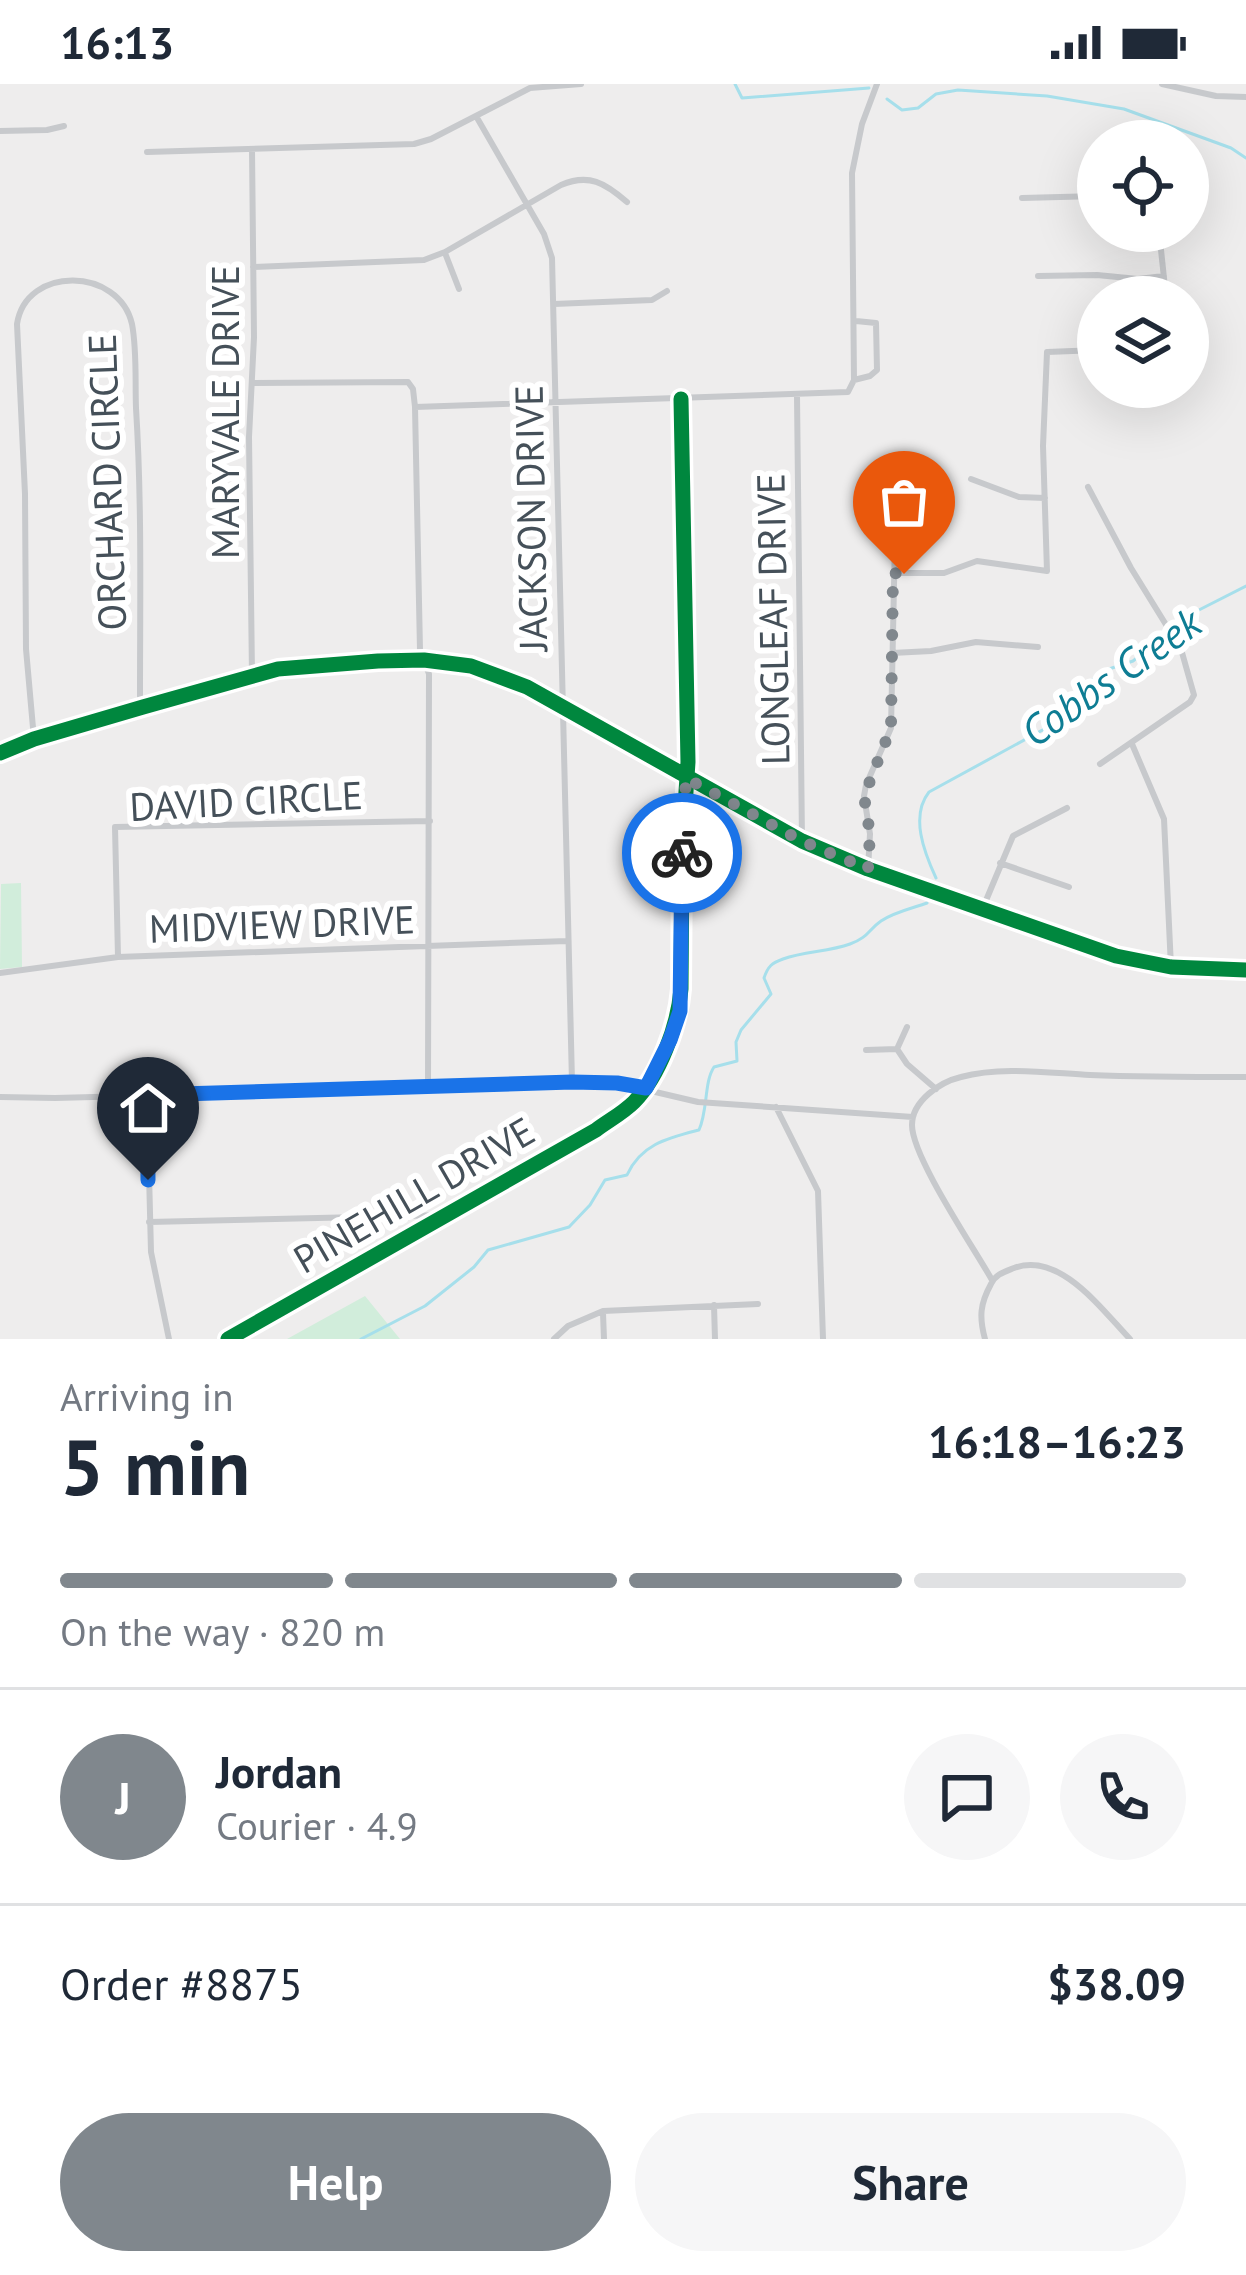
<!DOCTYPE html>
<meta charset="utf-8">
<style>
body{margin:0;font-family:"PT Sans",sans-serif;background:#f6f6f7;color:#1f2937;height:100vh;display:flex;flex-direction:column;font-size:45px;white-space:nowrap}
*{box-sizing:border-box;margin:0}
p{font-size:39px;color:#747a83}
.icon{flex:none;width:66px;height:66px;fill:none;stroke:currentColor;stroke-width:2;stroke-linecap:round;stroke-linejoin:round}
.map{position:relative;height:1255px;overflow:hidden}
.details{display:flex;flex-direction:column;background:#fff;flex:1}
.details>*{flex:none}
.fabs{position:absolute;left:1077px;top:36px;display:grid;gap:24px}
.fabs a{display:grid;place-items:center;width:132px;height:132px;border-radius:50%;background:#fff;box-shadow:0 12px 48px #0002;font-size:60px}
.pin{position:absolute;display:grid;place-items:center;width:102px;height:102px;color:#fff;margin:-123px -51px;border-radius:50% 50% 50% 0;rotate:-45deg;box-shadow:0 0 12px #0007}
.pin .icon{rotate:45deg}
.courier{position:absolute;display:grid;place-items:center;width:120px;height:120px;margin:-60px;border:9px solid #1a73e8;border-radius:50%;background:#fff;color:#222;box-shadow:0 3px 15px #0007}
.overview em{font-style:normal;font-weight:700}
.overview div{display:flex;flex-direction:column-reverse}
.overview{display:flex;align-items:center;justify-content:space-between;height:204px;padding:0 60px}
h1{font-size:78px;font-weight:700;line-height:90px}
.bar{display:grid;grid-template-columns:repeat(4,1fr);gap:18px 12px;align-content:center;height:144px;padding:0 60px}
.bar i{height:15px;border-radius:9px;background:#e0e1e3}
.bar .active{background:#80878d}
.bar p{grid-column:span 4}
.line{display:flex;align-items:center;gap:30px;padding:0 60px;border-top:3px solid #e0e1e3}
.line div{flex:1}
.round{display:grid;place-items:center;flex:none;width:126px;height:126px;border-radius:63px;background:#f6f6f7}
.primary-button{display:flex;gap:24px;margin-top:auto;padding:24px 60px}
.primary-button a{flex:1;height:138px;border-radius:72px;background:#80878d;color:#fff;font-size:48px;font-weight:700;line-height:138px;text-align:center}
.primary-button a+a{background:#f6f6f7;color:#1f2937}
.status{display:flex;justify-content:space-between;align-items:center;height:84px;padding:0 60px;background:#fff;direction:ltr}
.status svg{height:33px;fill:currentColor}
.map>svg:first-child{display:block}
.green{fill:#d1eddb}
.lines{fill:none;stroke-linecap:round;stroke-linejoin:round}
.stream{stroke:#a6dfeb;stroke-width:3}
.street{stroke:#c7c9cc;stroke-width:6}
.secondary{stroke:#c7cace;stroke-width:8}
.cycleway-casing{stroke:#fff;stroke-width:22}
.cycleway{stroke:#00873e;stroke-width:15}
.done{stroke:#80878d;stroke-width:12;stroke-dasharray:0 21.6}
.route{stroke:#1a73e8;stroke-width:15}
.labels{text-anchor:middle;stroke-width:12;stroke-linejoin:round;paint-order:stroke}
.street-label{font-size:39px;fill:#455059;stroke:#fff}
.water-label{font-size:42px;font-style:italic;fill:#0e7d94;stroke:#fff}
</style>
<div class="status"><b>16:13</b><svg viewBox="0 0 49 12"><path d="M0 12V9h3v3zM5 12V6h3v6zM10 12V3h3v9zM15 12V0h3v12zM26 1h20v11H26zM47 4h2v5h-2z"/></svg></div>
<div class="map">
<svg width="1246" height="1255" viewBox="0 0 1246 1255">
<rect width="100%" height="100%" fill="#eeeded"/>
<path class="green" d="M 21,799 L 22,883 L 0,885 L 1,800 Z
M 365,1212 L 400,1255 L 287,1255 Z"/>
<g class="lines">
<path class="stream" d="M 735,0 L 742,14 L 869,4
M 887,15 L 902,26 L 918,24 L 936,10 L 958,6 L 1047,12 L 1124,25 L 1231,64 L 1246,74
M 936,794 C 924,768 910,732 929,708 L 1070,631 L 1091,597 L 1109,585 L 1133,577 L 1193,529 L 1246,502
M 361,1255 L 425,1222 L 474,1183 L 488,1166 L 569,1143 L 590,1121 L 605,1096 L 627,1091 C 641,1060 668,1054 699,1046 C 708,1026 704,998 714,983 L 737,977 L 736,958 L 741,946 L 771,910 L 764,894 C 768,882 772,879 783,875 C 805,867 828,868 850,860 C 869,853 868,846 881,837 C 894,828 913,824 927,819"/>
<path class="street" d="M 1162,0 L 1216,12 L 1246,13
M 476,32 L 544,150 L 552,174 L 572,998
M 0,47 L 47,46 L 64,42
M 147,68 L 414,60 L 431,55 L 530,4 L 581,0
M 1022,114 L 1098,112
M 1159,147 L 1166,213
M 445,169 L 459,205
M 253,183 L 424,176 L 445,168 L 561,101 C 589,89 605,99 627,118
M 1038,192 L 1097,191 L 1138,195 L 1164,192
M 554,220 L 652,216 L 667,207
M 854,296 L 870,292 L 877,286 L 876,239 L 856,237
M 253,299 L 408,298 L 413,305 L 415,323 L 848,308 L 854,296 L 852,89 L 862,40 L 877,0
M 797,312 L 802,757
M 1160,315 L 1166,303
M 415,323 L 420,566 L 429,590 L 428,1002
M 971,395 L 1019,413 L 1045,414
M 1088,403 L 1131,484 L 1181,565 L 1194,611 L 1190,618 L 1100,680
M 893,489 L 944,489 L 977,477 L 1047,487 L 1043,362 L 1047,268 L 1098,266
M 892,569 L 931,567 L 976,558 L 1038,563
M 252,591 L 249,353 L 254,253 L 252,66
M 34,655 L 26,565 L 25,410 L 17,240 C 26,181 119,183 132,240 C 137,266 135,297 136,324 C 142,420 140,516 140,612 L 142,622
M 1132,660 L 1164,735 L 1171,883
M 1000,779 L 1069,803
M 868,785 L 870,750 L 864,712 L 866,701 L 891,644 L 896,407
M 982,826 L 1013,752 L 1067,724
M 118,873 L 115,743 L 430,737
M 0,889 L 118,873 L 567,857
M 907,943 L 897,965 L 907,980 L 936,1005
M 866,966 L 897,965
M 147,1011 L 151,1168 L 169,1255
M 0,1013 L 55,1014 L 617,999 L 698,1018 L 913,1033
M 776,1023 L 818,1107 L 823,1255
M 149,1138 L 445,1131
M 992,1196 C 974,1164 912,1073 912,1041 C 912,1017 940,998 961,993 C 1001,982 1049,989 1090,991 C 1142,993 1194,993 1246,993
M 714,1221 L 715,1255
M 603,1229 L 604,1255
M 228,1255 L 596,1046 C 608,1037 623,1029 634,1018 C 660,991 678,941 681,905 L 682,767 L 688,678 L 681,315
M 554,1255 L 568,1242 L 603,1227 L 758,1220
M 985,1255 C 979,1233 980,1220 991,1200 C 996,1190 1004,1188 1014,1184 C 1060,1167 1102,1226 1130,1255"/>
<path class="secondary" d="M 0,669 L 34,655 L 143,623 L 278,585 L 378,577 L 424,576 L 471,582 L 527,603 L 802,757 L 868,785 L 1116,872 L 1171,883 L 1246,886"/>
<g class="cycleway-casing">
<path id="cycleway" d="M 0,669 L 34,655 L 143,623 L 278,585 L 378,577 L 424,576 L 471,582 L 527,603 L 802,757 L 868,785 L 1116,872 L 1171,883 L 1246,886
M 228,1255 L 596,1046 C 608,1037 623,1029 634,1018 C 660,991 678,941 681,905 L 682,767 L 688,678 L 681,315"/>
</g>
<use href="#cycleway" class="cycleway"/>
</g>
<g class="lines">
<path class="done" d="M 682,769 L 686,694 L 802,757 L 868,785 L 870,750 L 864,712 L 891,644 L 893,489 L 904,490"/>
<path class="route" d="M 148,1096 L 147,1011 L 572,998 L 617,999 L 646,1004 L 670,956 L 680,927 L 682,769"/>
</g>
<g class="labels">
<g class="street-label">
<text transform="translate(225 328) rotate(-90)" y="14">MARYVALE DRIVE</text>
<text transform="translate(107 398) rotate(-92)" y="14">ORCHARD CIRCLE</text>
<text transform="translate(531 434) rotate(-91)" y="14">JACKSON DRIVE</text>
<text transform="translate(773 535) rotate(-91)" y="14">LONGLEAF DRIVE</text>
<text transform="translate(246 717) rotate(-3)" y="14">DAVID CIRCLE</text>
<text transform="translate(282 840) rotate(-2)" y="14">MIDVIEW DRIVE</text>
<text transform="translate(414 1111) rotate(-30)" y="14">PINEHILL DRIVE</text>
</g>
<g class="water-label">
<text transform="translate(1111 593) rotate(-35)" y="15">Cobbs Creek</text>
</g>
</g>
</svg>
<div class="fabs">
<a><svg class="icon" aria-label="locate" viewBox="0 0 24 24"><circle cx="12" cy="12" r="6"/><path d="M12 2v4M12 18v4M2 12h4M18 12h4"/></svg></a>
<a><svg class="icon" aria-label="layers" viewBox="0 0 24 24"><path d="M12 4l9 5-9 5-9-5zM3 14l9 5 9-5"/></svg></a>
</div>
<div class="pin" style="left:904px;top:490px;background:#ea580c"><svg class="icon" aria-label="bag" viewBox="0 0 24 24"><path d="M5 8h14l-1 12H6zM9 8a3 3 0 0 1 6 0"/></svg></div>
<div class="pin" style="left:148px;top:1096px;background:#1f2937"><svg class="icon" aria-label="home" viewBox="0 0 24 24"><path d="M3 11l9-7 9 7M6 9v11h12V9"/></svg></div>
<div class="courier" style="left:682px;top:769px"><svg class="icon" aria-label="bike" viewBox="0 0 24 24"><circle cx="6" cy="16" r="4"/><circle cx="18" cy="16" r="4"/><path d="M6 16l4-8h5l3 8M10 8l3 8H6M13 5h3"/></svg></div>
</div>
<section class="details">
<div class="overview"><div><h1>5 min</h1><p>Arriving in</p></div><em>16:18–16:23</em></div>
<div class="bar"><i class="active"></i><i class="active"></i><i class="active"></i><i></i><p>On the way · 820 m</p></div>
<div class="line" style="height:216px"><b class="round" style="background:#80878d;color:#fff">J</b><div><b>Jordan</b><p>Courier · 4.9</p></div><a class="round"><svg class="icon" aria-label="chat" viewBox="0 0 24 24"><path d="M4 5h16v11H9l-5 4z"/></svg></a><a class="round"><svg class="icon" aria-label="phone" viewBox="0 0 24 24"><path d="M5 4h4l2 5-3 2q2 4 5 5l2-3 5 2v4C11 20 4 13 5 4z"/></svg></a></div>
<div class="line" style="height:156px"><div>Order #8875</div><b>$38.09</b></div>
<div class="primary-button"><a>Help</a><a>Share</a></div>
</section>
